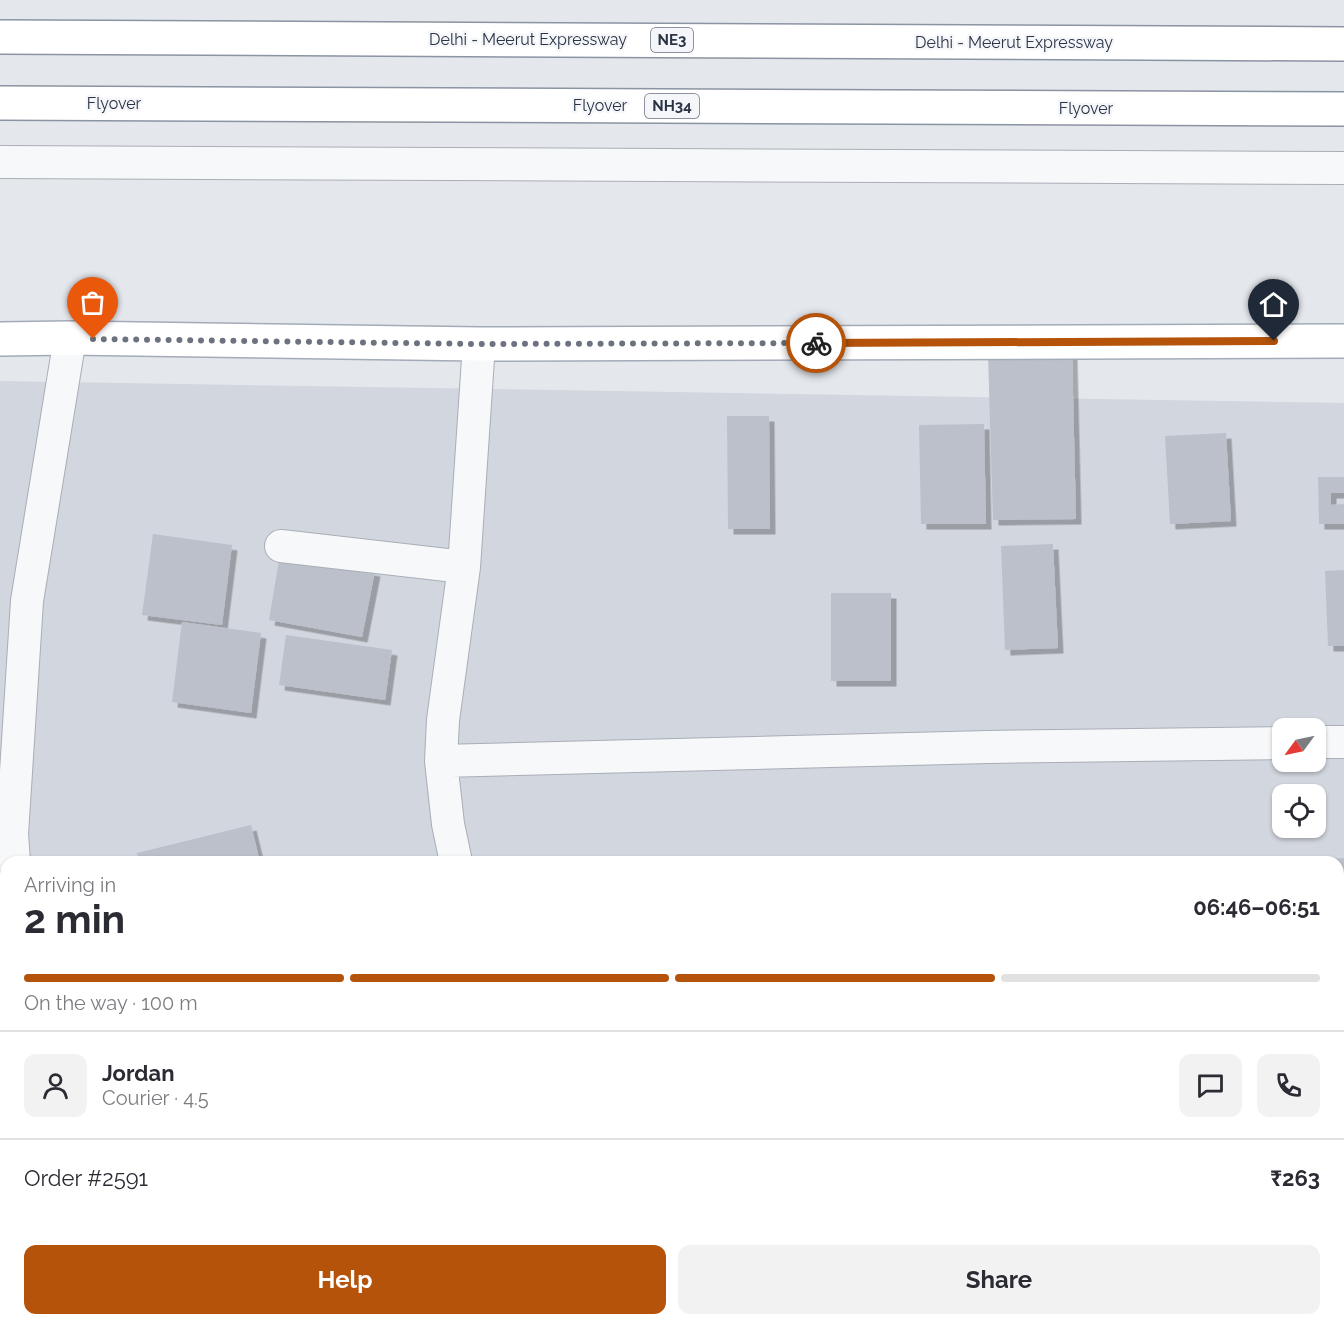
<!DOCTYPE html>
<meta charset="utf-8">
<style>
body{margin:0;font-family:Raleway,sans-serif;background:#f2f2f3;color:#2b2b33;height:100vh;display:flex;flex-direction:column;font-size:22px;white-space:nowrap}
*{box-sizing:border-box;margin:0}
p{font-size:20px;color:#7c7c81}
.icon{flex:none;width:33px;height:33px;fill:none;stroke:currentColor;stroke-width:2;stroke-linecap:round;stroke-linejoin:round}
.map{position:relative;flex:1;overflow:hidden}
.panel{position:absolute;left:0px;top:856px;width:1344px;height:470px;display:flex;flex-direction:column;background:#fff;border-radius:18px 18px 0 0;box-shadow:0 2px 4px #0004}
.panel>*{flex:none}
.needle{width:39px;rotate:237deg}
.fabs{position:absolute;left:1272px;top:718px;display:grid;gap:12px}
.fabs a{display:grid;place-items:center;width:54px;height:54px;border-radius:12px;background:#fff;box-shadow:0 2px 4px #0004;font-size:30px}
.pin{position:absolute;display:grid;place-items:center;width:51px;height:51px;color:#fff;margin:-62px -26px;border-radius:50% 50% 50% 0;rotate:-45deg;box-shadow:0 0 6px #0007}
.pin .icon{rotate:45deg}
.courier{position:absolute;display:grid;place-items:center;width:60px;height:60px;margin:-30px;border:4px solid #b45309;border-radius:50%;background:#fff;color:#222;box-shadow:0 2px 8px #0007}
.overview em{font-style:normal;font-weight:700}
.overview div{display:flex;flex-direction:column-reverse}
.overview{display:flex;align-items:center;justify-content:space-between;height:102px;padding:0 24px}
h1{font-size:39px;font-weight:700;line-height:45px}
.bar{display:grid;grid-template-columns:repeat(4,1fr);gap:9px 6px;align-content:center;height:72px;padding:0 24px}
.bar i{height:8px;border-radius:4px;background:#e1e1e2}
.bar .selected{background:#b45309}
.bar p{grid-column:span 4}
.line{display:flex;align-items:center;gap:15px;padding:0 24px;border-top:2px solid #e1e1e2}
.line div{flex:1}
.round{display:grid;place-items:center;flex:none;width:63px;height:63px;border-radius:12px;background:#f2f2f3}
.action{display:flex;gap:12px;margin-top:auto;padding:12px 24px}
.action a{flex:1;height:69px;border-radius:12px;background:#b45309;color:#fff;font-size:24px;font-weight:700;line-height:69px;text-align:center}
.action a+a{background:#f2f2f3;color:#2b2b33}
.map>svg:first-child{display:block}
.built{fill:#d2d6de;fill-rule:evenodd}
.building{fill:#bbc0ca;filter:url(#shadow)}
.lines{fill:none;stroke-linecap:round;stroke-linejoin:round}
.minor-casing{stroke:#a9aeb7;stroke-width:34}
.major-casing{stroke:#a3abb8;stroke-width:36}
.highway-casing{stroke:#8b94a3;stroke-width:36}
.minor{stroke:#f7f8fa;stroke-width:32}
.major{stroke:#fff;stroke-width:33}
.highway{stroke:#fff;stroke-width:33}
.done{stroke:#6c737f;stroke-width:6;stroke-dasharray:0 10.8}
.route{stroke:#b45309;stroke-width:8}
.labels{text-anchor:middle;stroke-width:4.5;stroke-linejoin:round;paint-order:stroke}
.shield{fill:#f4f6f9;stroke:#676e7b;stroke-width:1.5}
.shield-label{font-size:15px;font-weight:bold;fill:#2b3445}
.street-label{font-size:16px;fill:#2b3445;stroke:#f4f6f9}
</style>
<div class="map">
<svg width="1344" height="1325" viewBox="0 0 1344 1325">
<defs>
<filter id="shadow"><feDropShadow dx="5.5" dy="5.5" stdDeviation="0" flood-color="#0004"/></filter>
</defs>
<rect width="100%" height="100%" fill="#e4e7ec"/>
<path class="built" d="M 0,381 L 1344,403 L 1344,1325 L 0,1325 ZM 1282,729 L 1316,729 L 1316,762 L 1282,762 ZM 1282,795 L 1316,795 L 1316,828 L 1282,828 ZM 6,862 L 1338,862 L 1338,1320 L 6,1320 Z"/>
<path class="building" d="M 1072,353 L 1076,519 L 993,520 L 988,355 Z
M 727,416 L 769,416 L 770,529 L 728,529 Z
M 984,424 L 986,524 L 921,524 L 919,425 Z
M 1226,433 L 1231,521 L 1170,524 L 1165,436 Z
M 1318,477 L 1344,477 L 1344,493 L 1331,493 L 1331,505 L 1344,504 L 1344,524 L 1319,524 Z
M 153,534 L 232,545 L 222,625 L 142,615 Z
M 1053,544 L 1058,648 L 1005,650 L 1001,546 Z
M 280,554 L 375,571 L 362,637 L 269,620 Z
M 1344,570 L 1344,646 L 1328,646 L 1325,571 Z
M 831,593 L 891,593 L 891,681 L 831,681 Z
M 182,622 L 261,633 L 251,713 L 172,702 Z
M 286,635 L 392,650 L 385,700 L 279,685 Z
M 251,825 L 260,862 L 139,862 L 137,853 Z
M 1344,858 L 1344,912 L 1338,912 L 1338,862 L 1328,862 L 1328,859 Z
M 217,1320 L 295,1320 L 296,1325 L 218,1325 Z
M 424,1320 L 503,1320 L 504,1325 L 409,1325 Z
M 822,1320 L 879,1320 L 879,1325 L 822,1325 Z
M 1123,1320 L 1168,1323 L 1168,1325 L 1123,1325 Z"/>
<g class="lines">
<g class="minor-casing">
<path id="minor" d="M 0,162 L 1344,168
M 281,546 L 464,567
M 1316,742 L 1344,742
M 441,761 L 988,747 L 1282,743
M 14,862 L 12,834 L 27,601 L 70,338
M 456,862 L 448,824 L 441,761 L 443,720 L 464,567 L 479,344
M 1338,1286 L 1344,1286
M 138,1320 L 139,1325
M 573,1320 L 575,1325"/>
</g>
<g class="major-casing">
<path id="major" d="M 0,339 L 70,338 L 479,344 L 1344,341"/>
</g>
<g class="highway-casing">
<path id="highway" d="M 0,37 L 1344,44
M 0,103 L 1344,109"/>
</g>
<use href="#minor" class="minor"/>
<use href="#major" class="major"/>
<use href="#highway" class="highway"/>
</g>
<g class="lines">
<path class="done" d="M 93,339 L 479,344 L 816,343"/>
<path class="route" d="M 816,343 L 1274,341"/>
</g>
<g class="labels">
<g class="shield">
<rect x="651" y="28" width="42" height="24" rx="4.5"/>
<rect x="645" y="94" width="54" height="24" rx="4.5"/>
</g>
<g class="shield-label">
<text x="672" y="45">NE3</text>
<text x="672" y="111">NH34</text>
</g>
<g class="street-label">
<text x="528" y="45">Delhi - Meerut Expressway</text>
<text x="1014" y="48">Delhi - Meerut Expressway</text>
<text x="114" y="109">Flyover</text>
<text x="600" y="111">Flyover</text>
<text x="1086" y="114">Flyover</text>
</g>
</g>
</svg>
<div class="fabs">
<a><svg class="needle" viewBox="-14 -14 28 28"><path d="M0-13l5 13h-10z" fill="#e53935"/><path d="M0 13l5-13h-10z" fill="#7c7c81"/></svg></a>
<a><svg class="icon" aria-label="locate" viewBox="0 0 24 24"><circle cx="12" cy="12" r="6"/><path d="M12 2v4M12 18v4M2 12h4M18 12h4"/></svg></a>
</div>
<div class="pin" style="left:93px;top:339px;background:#ea580c"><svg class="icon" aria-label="bag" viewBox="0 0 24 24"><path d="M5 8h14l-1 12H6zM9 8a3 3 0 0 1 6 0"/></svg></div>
<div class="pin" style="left:1274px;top:341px;background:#1f2937"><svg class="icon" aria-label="home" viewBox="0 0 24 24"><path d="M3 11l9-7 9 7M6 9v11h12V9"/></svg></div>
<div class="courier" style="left:816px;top:343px"><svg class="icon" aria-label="bike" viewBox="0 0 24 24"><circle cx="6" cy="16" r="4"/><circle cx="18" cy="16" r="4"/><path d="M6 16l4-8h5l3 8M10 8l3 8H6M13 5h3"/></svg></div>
<section class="panel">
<div class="overview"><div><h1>2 min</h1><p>Arriving in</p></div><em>06:46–06:51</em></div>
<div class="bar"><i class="selected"></i><i class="selected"></i><i class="selected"></i><i></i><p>On the way · 100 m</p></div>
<div class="line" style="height:108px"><a class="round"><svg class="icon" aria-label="person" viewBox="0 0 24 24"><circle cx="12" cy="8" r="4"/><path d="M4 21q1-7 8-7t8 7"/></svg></a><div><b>Jordan</b><p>Courier · 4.5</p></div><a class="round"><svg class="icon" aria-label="chat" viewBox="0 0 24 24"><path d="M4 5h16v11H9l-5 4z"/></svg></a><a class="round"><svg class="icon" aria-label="phone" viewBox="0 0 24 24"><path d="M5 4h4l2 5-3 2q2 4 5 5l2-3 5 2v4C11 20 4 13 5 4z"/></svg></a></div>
<div class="line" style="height:78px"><div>Order #2591</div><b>₹263</b></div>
<div class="action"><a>Help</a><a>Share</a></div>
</section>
</div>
